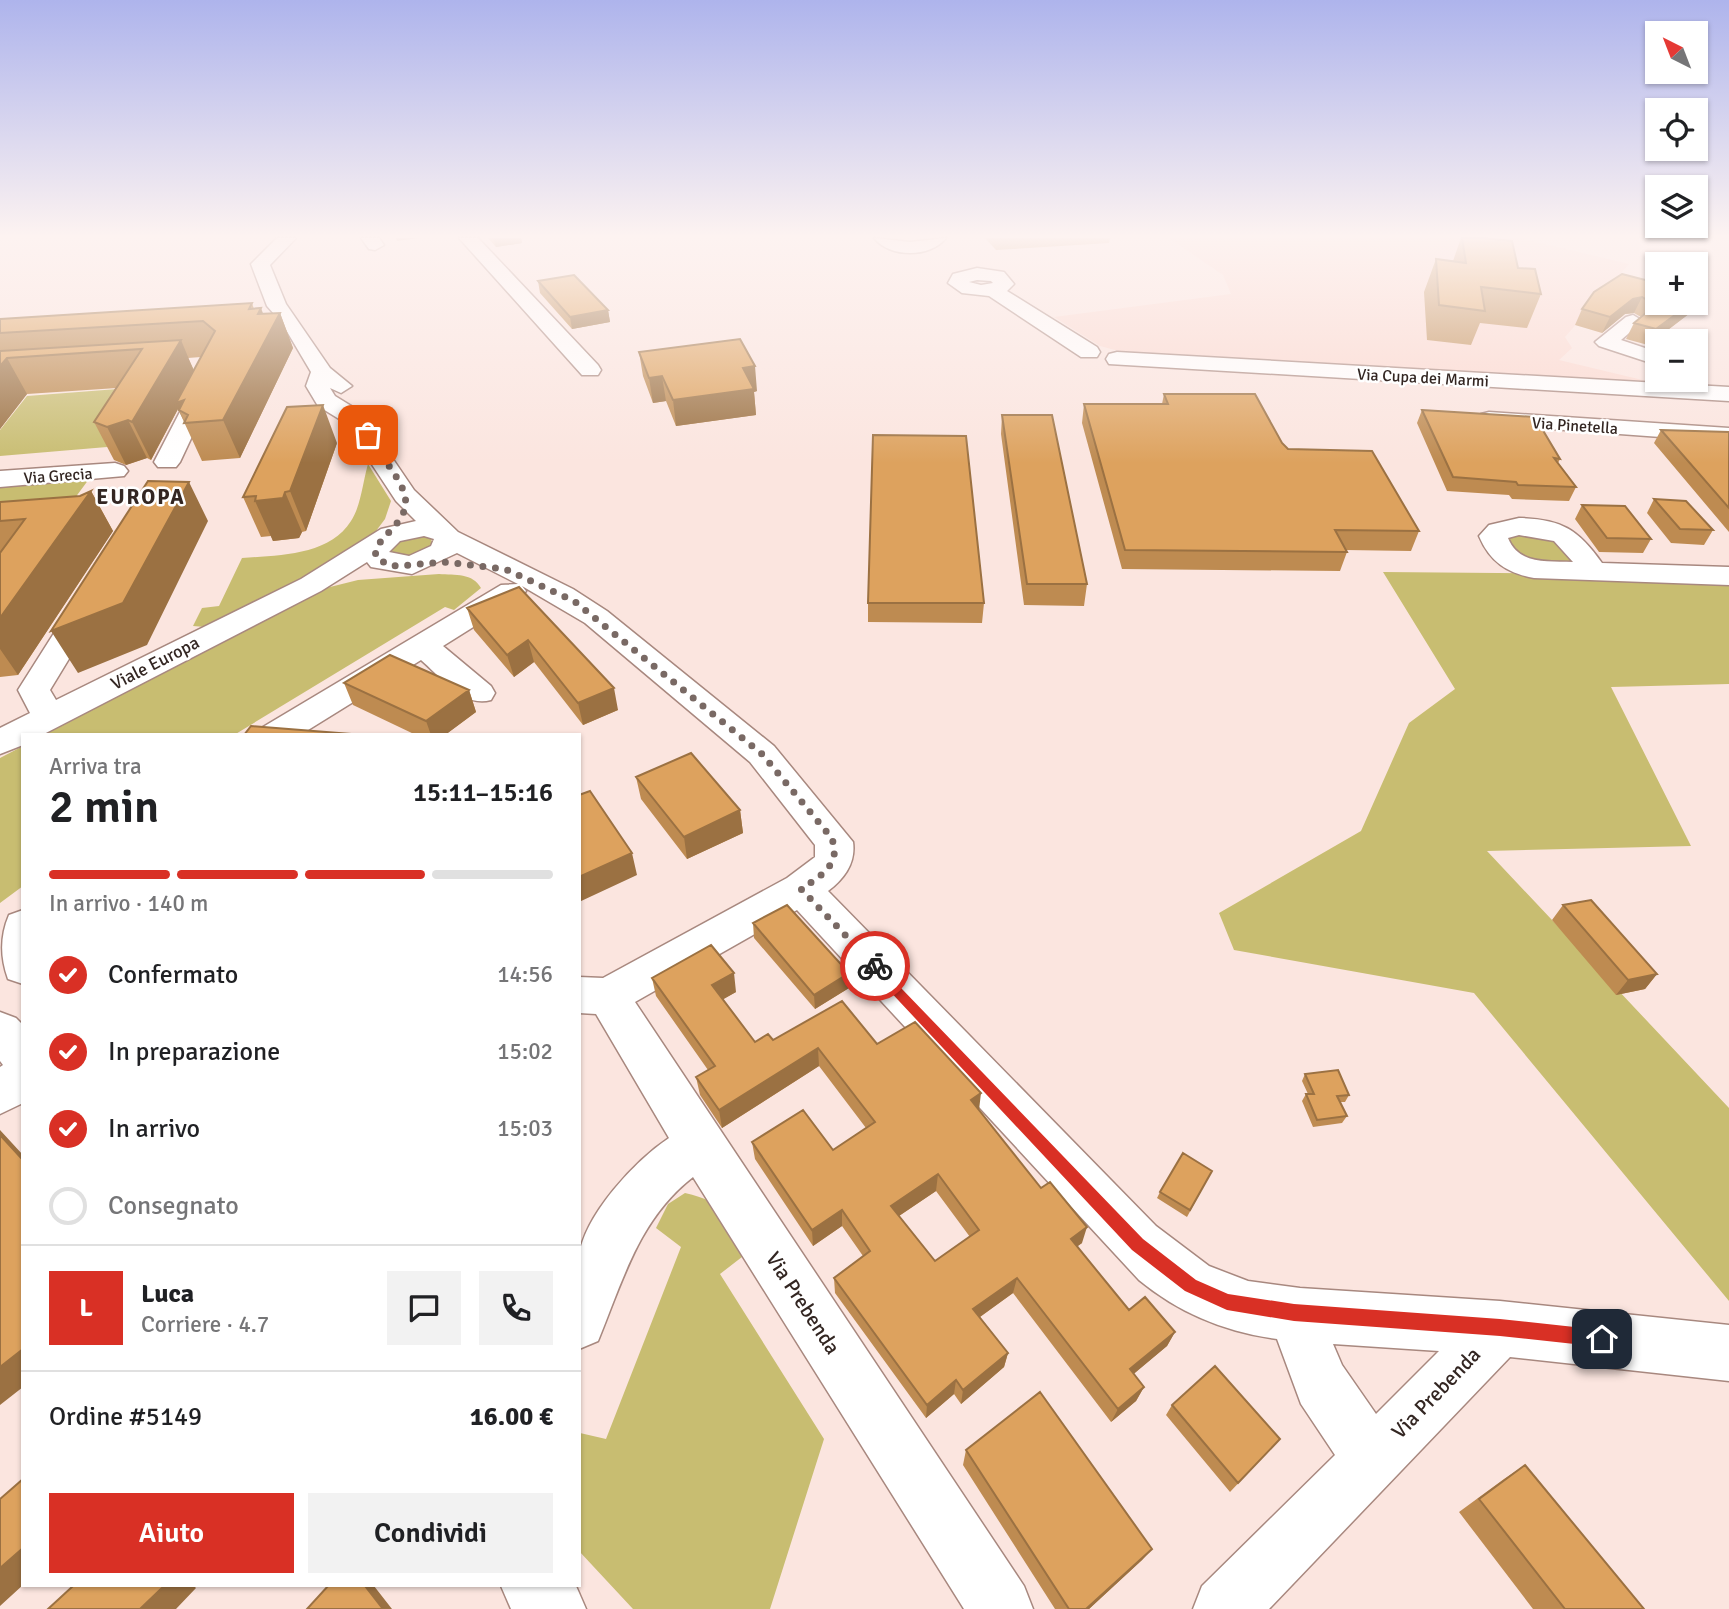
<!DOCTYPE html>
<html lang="it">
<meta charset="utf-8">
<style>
body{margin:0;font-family:Signika,sans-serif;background:#f2f2f2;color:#202124;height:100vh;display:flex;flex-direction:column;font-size:26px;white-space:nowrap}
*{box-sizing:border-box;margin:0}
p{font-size:23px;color:#757577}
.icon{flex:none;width:38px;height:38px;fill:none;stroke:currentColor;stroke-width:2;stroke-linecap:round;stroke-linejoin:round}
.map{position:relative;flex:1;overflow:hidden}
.side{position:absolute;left:21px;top:733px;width:560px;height:854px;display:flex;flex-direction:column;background:#fff;border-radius:0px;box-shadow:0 2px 5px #0004}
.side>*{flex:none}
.needle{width:46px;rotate:318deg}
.controls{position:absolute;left:1645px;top:21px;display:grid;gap:14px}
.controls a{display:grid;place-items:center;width:63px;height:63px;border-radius:0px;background:#fff;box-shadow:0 2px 5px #0004;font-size:35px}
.pin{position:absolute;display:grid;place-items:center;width:60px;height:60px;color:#fff;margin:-30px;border-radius:14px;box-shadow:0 4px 10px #0006}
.courier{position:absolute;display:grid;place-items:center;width:70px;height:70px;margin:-35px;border:5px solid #d93025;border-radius:50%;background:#fff;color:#222;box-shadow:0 2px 9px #0007}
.head em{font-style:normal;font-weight:600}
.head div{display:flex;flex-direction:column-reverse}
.head{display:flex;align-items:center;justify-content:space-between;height:119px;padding:0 28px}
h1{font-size:46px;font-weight:600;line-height:52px}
.bar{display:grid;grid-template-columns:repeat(4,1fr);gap:10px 7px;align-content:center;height:84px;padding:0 28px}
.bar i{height:9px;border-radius:5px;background:#e0e0e0}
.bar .current{background:#d93025}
.bar p{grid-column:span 4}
.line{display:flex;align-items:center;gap:18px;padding:0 28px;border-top:2px solid #e0e0e0}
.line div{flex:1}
.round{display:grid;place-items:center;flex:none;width:74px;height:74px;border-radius:0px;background:#f2f2f2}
ol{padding:0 28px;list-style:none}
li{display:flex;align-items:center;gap:21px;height:77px}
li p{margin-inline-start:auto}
li .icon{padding:7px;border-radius:50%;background:#d93025;color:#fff;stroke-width:4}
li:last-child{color:#757577}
li i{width:38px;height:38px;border:4px solid #e0e0e0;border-radius:50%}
.primary-button{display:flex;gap:14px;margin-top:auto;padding:14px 28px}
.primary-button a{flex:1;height:80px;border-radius:0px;background:#d93025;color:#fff;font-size:28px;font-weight:600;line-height:80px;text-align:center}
.primary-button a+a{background:#f2f2f2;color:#202124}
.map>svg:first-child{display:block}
.built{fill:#fbd8cf}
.green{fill:#c8bd71}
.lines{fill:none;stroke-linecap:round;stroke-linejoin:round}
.minor-casing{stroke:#a8887f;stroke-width:3}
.minor{fill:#fff;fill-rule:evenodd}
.wall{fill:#be8b51;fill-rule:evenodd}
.shaded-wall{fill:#9b7142}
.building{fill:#dda25e;stroke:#9b7142;stroke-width:2;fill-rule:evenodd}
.route{fill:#d93025}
.done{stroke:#796964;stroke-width:7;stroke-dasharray:0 12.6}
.labels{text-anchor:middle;stroke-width:5;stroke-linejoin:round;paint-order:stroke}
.far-street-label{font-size:16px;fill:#332622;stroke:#fff}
.street-label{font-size:18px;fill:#332622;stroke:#fff}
.far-district-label{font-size:21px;font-weight:bold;letter-spacing:2px;fill:#332622;stroke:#fff}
.near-street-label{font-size:21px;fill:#332622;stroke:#fff}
</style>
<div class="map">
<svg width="1729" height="1609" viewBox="0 0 1729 1609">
<rect width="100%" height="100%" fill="#fbe5df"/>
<path class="built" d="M 1169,238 L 1520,238 L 1629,264 L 1565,337 L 1572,348 L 1559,360 L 1680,389 L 1130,354 L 1100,346 L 1054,317 L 1231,294 L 1223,275 Z"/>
<path class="green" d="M 156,386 L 119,446 L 0,456 L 0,430 L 27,396 Z
M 368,464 L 391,501 L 385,519 L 370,539 L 340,559 L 205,627 L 193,626 L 202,608 L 219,606 L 242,558 C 279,555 329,556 351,521 C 361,506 363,481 368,464 Z
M 89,479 L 58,521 L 0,525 L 0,485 Z
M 1511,533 L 1556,538 L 1571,561 C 1542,572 1524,561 1507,538 Z
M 421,535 L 431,539 L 433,546 L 413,557 L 391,553 L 390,550 L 400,539 Z
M 1383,572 L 1729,575 L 1729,684 L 1611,687 L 1691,846 L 1487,851 L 1729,1108 L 1729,1301 L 1474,993 L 1234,950 L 1219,913 L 1361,831 L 1409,723 L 1455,689 Z
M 439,574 C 455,575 473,573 481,588 L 454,610 L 445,607 L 234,735 L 44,735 L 322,589 L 358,580 Z
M 23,746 L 23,886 L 0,903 L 0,758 Z
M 685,1193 C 725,1202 731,1218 751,1250 L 720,1274 L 824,1439 L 770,1609 L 633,1609 L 579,1551 L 580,1433 L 606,1439 L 681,1247 L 656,1228 L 668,1204 Z"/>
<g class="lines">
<g class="minor-casing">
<path id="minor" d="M 277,238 L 296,238 L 270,265 L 286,304 L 330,368 L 352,386 L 341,393 L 330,388 L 335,396 L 361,412 L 414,490 L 458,532 L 573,589 L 607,611 L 774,746 L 853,842 C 856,863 844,879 828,891 L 1156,1226 L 1209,1266 L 1248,1281 L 1300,1288 L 1500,1301 L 1729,1325 L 1729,1381 L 1510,1357 L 1269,1609 L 1193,1609 L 1202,1586 L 1335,1455 L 1301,1404 L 1277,1339 C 1225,1332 1179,1313 1139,1280 L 797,910 L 635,1002 L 1024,1586 L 1033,1609 L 964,1609 L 693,1177 C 639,1219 623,1280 598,1341 L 579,1349 C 579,1319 576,1286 579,1257 C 584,1215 636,1160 669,1138 L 596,1014 L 579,1013 L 579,977 L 603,978 L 787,878 L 815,857 L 815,845 L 750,762 L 585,623 L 522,586 L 526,591 L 521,597 L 443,646 L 491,686 L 495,693 L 491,700 C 463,708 441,677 421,660 L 300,735 L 258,735 L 263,727 L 501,585 L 518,584 L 457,553 L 412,574 L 371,567 L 367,562 L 321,591 L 42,735 L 23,735 L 23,745 L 0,754 L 0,728 L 30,713 L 18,690 L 75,600 L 86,597 L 97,600 L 101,606 L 50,690 L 56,700 L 301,579 L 381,529 L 416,521 L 396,501 L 344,422 L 318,406 L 306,386 L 311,372 L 282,323 L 267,306 L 251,264 ZM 424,536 L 434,539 L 431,546 L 409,556 L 389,552 L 400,541 ZM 1333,1344 L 1439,1351 L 1376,1414 L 1342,1365 Z
M 361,238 L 379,238 L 384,245 L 375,250 L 369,249 Z
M 459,238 L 478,238 L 598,365 L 601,370 L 598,375 L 582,375 Z
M 874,238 L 910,242 L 946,238 C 930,258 890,258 874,238 Z
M 977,268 L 1004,272 L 1014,284 L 1007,291 L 1097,347 L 1100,352 L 1097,357 L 1081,357 L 989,296 L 962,293 L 948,283 L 953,274 ZM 977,280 L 991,281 L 993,283 L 981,285 L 969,282 Z
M 1633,315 L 1643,321 L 1621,340 L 1657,352 L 1657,365 L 1599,346 L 1595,342 L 1626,317 Z
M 1117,352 L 1729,387 L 1729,401 L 1109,364 L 1106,359 L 1109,354 Z
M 207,374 L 218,381 L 180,462 L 176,467 L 158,467 L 154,462 L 196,381 Z
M 1489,412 L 1729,428 L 1729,442 L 1481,424 L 1477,419 L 1481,414 Z
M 115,463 L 124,466 L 128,471 L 124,476 L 0,487 L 0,471 Z
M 1519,518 C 1561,519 1578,529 1602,563 L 1729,567 L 1729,585 L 1534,578 C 1507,573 1490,562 1479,536 L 1489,525 ZM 1519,535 L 1554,541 L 1573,562 C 1547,561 1519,565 1508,538 Z
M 23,910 L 23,984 L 8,979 C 0,957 0,936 9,915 Z
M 0,1012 L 16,1018 L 23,1025 L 23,1103 L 0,1114 L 0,1067 L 3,1065 L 0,1061 Z
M 501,1586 L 576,1586 L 586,1609 L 511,1609 Z"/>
</g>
<use href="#minor" class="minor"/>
</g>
<path class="wall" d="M 488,238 L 521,238 L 522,243 L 496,247 Z
M 985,238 L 1110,238 L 1109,243 L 996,250 Z
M 1461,238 L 1484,238 L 1518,268 L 1541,294 L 1527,328 L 1480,323 L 1471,345 L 1427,340 L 1424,292 L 1436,259 L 1453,261 Z
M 538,281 L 608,310 L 610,322 L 572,329 L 540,293 Z
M 1594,292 L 1703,294 L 1694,310 L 1648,345 L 1626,339 L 1634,323 L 1641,317 L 1634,313 L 1625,314 L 1602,333 L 1575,325 L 1582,309 Z
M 252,303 L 254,309 L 263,314 L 280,313 L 293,348 L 240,458 L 202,461 L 178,409 L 151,460 L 147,458 L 126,465 L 114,460 L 94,422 L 117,388 L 27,394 L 0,429 L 0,319 ZM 201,357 L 194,370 L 188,358 Z
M 639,352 L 757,391 L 754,392 L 756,415 L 676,426 L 666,401 L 653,403 L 643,376 Z
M 1164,394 L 1282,443 L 1288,449 L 1419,531 L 1411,551 L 1346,550 L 1347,552 L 1340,571 L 1122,569 L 1082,423 L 1084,404 L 1162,404 Z
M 1422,410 L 1560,459 L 1558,463 L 1576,487 L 1569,501 L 1512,499 L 1509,495 L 1447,491 L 1417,423 Z
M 1002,415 L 1087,584 L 1084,606 L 1024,605 L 1001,434 Z
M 1661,430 L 1729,432 L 1729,532 L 1654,443 Z
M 337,443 L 306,531 L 302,532 L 299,538 L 273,541 L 271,536 L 261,537 L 243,497 Z
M 91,491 L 113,531 L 18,675 L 0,677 L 0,502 L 80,496 Z
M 1654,499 L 1713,530 L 1704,545 L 1671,543 L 1647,513 Z
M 1582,505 L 1651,539 L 1643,553 L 1599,552 L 1575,519 Z
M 519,587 L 618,710 L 583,725 L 534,662 L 514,677 L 474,630 L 467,608 Z
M 868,603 L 984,603 L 982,623 L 868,622 Z
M 344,683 L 469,690 L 476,712 L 445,735 L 416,735 L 353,705 Z
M 636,777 L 740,810 L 743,833 L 687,859 L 641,799 Z
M 1563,905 L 1657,974 L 1645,989 L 1616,995 L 1552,920 Z
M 753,923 L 849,973 L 849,988 L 815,1009 L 754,938 Z
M 652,978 L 736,992 L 723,999 L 755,1042 L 773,1040 L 877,1044 L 979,1110 L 1082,1243 L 1077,1246 L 1129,1310 L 1175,1332 L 1167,1346 L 1133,1374 L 1144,1387 L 1136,1401 L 1111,1422 L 1013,1293 L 980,1317 L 1008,1353 L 1004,1367 L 961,1404 L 954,1394 L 926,1418 L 835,1293 L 834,1278 L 863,1256 L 842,1226 L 813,1246 L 755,1159 L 752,1142 L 833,1150 L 866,1128 L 819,1066 L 722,1128 L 700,1095 L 696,1077 L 708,1070 L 656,996 ZM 936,1191 L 970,1237 L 935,1261 L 899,1216 Z
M 1305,1074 L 1349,1095 L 1345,1102 L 1340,1102 L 1347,1116 L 1342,1123 L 1313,1127 L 1302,1101 L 1306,1094 L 1308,1094 L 1302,1081 Z
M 1212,1171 L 1187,1217 L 1157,1198 L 1160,1192 Z
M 1172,1405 L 1280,1439 L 1230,1492 L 1166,1415 Z
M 966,1450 L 1152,1549 L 1142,1560 L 1089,1609 L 1055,1609 L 963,1465 Z
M 1525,1465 L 1644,1609 L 1533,1609 L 1459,1512 L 1504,1479 Z"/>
<path class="shaded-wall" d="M 396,238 L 419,238 L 397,241 Z
M 494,238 L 521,238 L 522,243 L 496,247 Z
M 1703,294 L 1694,310 L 1648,345 L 1656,329 L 1691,303 L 1696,303 L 1696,299 Z
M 1642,297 L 1634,313 L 1625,314 L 1602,333 L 1610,317 L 1633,299 Z
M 261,308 L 270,332 L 280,313 L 293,348 L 240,458 L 223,420 L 258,314 Z
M 608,310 L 610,322 L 572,329 L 570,317 Z
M 181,340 L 196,376 L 188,415 L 179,410 L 185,423 L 178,409 L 151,460 L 132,422 Z
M 7,358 L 27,394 L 0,429 L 0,366 Z
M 755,366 L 757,391 L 754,392 L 756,415 L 676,426 L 673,400 L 743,368 Z
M 662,376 L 666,401 L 653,403 L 649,378 Z
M 323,405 L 337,443 L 306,531 L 290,491 Z
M 128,420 L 147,458 L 126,465 L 107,427 Z
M 189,482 L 208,521 L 147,645 L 78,673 L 51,631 Z
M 91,491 L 113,531 L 18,675 L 0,649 L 0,618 Z
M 285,492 L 302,532 L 299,538 L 273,541 L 255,501 Z
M 528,640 L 534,662 L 514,677 L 507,655 Z
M 614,688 L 618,710 L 583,725 L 578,703 Z
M 469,690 L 476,712 L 445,735 L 431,735 L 426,721 Z
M 740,810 L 743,833 L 687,859 L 684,837 Z
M 632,853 L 637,875 L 579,902 L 579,877 Z
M 734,973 L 736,992 L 715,1004 L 712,985 Z
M 849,973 L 849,988 L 815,1009 L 814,995 Z
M 1657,974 L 1645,989 L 1616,995 L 1628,980 Z
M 818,1048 L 819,1066 L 722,1128 L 719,1110 Z
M 981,1093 L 979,1110 L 971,1100 Z
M 0,1130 L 23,1155 L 23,1160 L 0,1135 Z
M 938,1174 L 936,1191 L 890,1222 L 891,1206 Z
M 842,1210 L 842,1226 L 813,1246 L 812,1230 Z
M 1087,1227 L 1082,1243 L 1066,1255 L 1071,1239 Z
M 1017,1278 L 1013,1293 L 970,1324 L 973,1309 Z
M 1175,1332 L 1167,1346 L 1123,1383 L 1130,1369 Z
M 23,1349 L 23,1387 L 0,1405 L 0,1367 Z
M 1008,1353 L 1004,1367 L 961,1404 L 963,1390 Z
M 956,1380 L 954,1394 L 926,1418 L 927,1405 Z
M 1144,1387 L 1136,1401 L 1111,1422 L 1118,1409 Z
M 23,1548 L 23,1585 L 0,1606 L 0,1568 Z
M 1152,1549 L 1142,1560 L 1089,1609 L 1086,1609 Z
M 164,1586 L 194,1586 L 196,1588 L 176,1609 L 140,1609 Z
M 365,1586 L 374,1586 L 392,1609 L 383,1609 Z"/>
<path class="building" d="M 1462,238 L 1484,238 L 1512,241 L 1518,268 L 1535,269 L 1541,294 L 1481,287 L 1485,311 L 1439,305 L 1436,259 L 1466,263 Z
M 1622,274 L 1657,283 L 1657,303 L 1691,303 L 1656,329 L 1634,323 L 1653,307 L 1652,303 L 1642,297 L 1633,299 L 1610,317 L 1582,309 L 1594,292 Z
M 574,275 L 608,310 L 570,317 L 538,281 Z
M 1696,292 L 1703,294 L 1696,299 Z
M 252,303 L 249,309 L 261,308 L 258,314 L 280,313 L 223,420 L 184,423 L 188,415 L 179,410 L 184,400 L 176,403 L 215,331 L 203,321 L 0,333 L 0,319 Z
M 740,339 L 755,366 L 743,368 L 754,389 L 673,400 L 662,376 L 649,378 L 639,352 Z
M 181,340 L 132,422 L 128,420 L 107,427 L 94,422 L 142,349 L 7,358 L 0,366 L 0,351 Z
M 1164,394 L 1255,394 L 1282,443 L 1288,449 L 1372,451 L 1419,531 L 1335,530 L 1347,552 L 1125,550 L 1084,404 L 1168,404 Z
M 323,405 L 290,491 L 285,492 L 283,498 L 255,501 L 256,496 L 243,497 L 287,407 Z
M 1422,410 L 1535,417 L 1560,459 L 1554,458 L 1576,487 L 1518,485 L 1516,482 L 1453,477 Z
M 1002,415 L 1052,415 L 1087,584 L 1027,584 Z
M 1661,430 L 1729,432 L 1729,508 Z
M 873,435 L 966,436 L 984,603 L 868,603 Z
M 148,481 L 189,482 L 123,603 L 51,631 Z
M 91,491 L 0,618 L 0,553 L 25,519 L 0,521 L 0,502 L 80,496 Z
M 1654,499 L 1686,501 L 1713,530 L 1680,529 Z
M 1582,505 L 1625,506 L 1651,539 L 1607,538 Z
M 519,587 L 614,688 L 578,703 L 528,640 L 507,655 L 467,608 Z
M 390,655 L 469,690 L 426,721 L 344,683 Z
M 251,726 L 364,735 L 244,735 Z
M 691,753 L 740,810 L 684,837 L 636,777 Z
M 590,791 L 632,853 L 579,877 L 579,795 Z
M 1591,900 L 1657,974 L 1628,980 L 1563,905 Z
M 787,905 L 849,973 L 814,995 L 753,923 Z
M 711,945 L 734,973 L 712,985 L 755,1042 L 768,1034 L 773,1040 L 842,1001 L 877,1044 L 915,1022 L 981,1093 L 971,1100 L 1041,1188 L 1050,1182 L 1087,1227 L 1071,1239 L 1129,1310 L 1145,1297 L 1175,1332 L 1130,1369 L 1144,1387 L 1118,1409 L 1017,1278 L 973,1309 L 1008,1353 L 963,1390 L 956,1380 L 927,1405 L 834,1278 L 870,1251 L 842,1210 L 812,1230 L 752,1142 L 803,1110 L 833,1150 L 875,1122 L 818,1048 L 719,1110 L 696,1077 L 715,1066 L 652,978 ZM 938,1174 L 979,1230 L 935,1261 L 891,1206 Z
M 1338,1070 L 1349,1095 L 1337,1096 L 1347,1116 L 1317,1120 L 1306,1094 L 1314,1094 L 1305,1074 Z
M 0,1135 L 23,1160 L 23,1349 L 0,1367 Z
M 1183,1153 L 1212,1171 L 1190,1210 L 1160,1192 Z
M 1215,1366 L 1280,1439 L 1238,1483 L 1172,1405 Z
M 1040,1392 L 1152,1549 L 1086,1609 L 1069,1609 L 966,1450 Z
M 1525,1465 L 1644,1609 L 1565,1609 L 1479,1499 Z
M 23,1479 L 23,1548 L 0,1568 L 0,1499 Z
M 73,1586 L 164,1586 L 140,1609 L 48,1609 Z
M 328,1586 L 365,1586 L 383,1609 L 307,1609 Z"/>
<linearGradient id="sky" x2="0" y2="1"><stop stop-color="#aeb4ec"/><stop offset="0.51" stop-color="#fdf3f1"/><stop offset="1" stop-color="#fdf3f1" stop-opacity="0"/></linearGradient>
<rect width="1729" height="463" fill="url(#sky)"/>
<path class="route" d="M 875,961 L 1143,1239 L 1196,1280 L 1228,1294 L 1294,1304 L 1500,1319 L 1602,1330 L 1608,1333 L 1610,1339 L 1608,1345 L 1602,1347 L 1500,1336 L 1294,1321 L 1227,1310 L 1185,1291 L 1132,1250 L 870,970 L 870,963 Z"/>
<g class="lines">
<path class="done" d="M 368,435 C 377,451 402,480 405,496 C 411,525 371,538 376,557 L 388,565 L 399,566 L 444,562 L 505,569 L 574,601 L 762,754 L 831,837 C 843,863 821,876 801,889 L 875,966"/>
</g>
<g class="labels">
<g class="far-street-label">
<text transform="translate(1423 377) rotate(3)" y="6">Via Cupa dei Marmi</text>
<text transform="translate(1575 425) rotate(4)" y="6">Via Pinetella</text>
<text transform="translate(58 475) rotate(-4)" y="6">Via Grecia</text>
</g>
<g class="street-label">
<text transform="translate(155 663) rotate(-27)" y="6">Viale Europa</text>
</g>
<g class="far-district-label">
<text x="141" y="504">EUROPA</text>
</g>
<g class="near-street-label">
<text transform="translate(803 1303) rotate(57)" y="7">Via Prebenda</text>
<text transform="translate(1436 1393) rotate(-46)" y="7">Via Prebenda</text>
</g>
</g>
</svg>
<div class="controls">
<a><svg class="needle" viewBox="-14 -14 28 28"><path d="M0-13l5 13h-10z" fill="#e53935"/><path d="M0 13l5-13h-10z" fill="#757577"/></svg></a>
<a><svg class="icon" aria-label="locate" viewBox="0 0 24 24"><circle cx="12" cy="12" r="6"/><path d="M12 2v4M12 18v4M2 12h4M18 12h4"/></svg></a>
<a><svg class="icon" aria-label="layers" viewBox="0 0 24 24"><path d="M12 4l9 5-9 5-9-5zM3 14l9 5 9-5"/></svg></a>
<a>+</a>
<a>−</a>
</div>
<div class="pin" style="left:368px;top:435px;background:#ea580c"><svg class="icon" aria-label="bag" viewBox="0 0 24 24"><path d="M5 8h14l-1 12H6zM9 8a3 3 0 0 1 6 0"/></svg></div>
<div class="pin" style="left:1602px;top:1339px;background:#1f2937"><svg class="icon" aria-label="home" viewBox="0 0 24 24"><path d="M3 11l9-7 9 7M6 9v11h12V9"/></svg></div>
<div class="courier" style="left:875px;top:966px"><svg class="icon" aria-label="bike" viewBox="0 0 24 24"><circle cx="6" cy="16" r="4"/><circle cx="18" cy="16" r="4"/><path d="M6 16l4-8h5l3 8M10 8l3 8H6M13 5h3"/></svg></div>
<section class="side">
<div class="head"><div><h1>2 min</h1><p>Arriva tra</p></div><em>15:11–15:16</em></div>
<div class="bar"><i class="current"></i><i class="current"></i><i class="current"></i><i></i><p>In arrivo · 140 m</p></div>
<ol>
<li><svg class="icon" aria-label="check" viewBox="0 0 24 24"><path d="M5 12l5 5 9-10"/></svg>Confermato<p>14:56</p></li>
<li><svg class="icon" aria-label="check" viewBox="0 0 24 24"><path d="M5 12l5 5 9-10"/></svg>In preparazione<p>15:02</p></li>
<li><svg class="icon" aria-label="check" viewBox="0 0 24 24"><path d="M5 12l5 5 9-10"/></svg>In arrivo<p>15:03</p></li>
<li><i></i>Consegnato</li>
</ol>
<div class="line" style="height:126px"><b class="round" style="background:#d93025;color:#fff">L</b><div><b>Luca</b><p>Corriere · 4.7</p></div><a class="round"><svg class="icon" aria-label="chat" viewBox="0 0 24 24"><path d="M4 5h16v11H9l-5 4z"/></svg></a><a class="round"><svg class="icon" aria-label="phone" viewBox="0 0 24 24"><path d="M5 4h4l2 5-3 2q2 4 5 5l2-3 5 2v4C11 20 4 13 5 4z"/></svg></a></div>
<div class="line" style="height:91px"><div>Ordine #5149</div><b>16.00 €</b></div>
<div class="primary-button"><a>Aiuto</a><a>Condividi</a></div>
</section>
</div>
